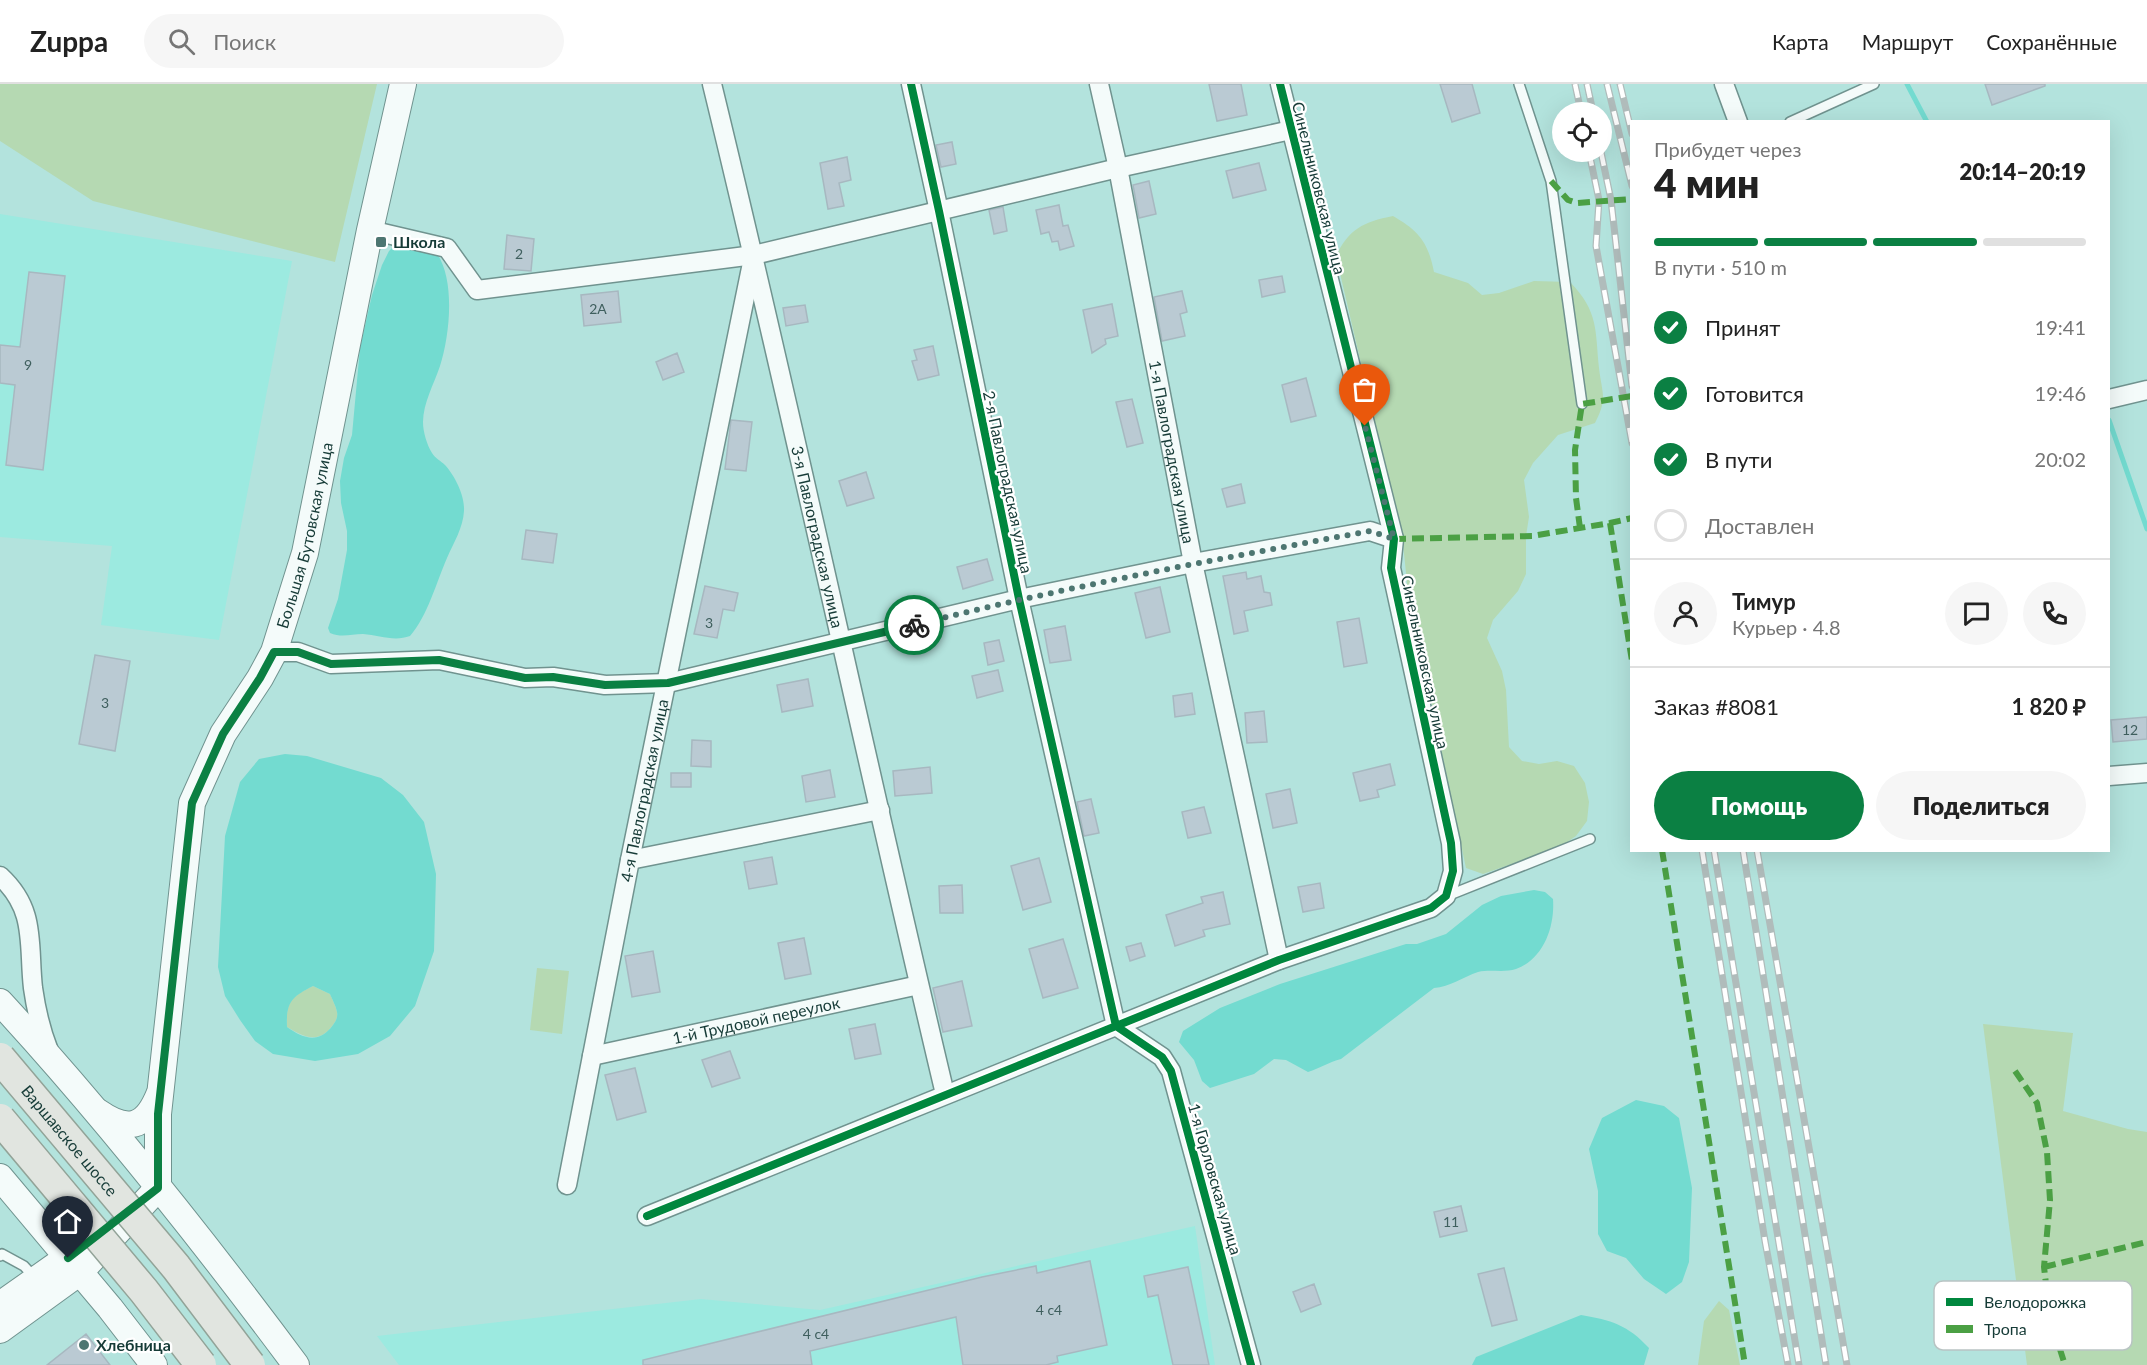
<!DOCTYPE html>
<html lang="ru">
<meta charset="utf-8">
<style>
body{margin:0;font-family:Lato,sans-serif;background:#f6f6f6;color:#222;height:100vh;display:flex;flex-direction:column;font-size:22px;white-space:nowrap}
*{box-sizing:border-box;margin:0}
p{font-size:20px;color:#767676}
.icon{flex:none;width:33px;height:33px;fill:none;stroke:currentColor;stroke-width:2;stroke-linecap:round;stroke-linejoin:round}
.map{position:relative;flex:1;overflow:hidden}
.drawer{position:absolute;left:1630px;top:36px;width:480px;height:732px;display:flex;flex-direction:column;background:#fff;border-radius:0px;box-shadow:0 6px 24px #0002}
.drawer>*{flex:none}
.controls{position:absolute;left:1552px;top:18px;display:grid;gap:12px}
.controls a{display:grid;place-items:center;width:60px;height:60px;border-radius:50%;background:#fff;box-shadow:0 6px 24px #0002;font-size:30px}
.pin{position:absolute;display:grid;place-items:center;width:51px;height:51px;color:#fff;margin:-62px -26px;border-radius:50% 50% 50% 0;rotate:-45deg;box-shadow:0 0 6px #0007}
.pin .icon{rotate:45deg}
.courier{position:absolute;display:grid;place-items:center;width:60px;height:60px;margin:-30px;border:4px solid #0b8043;border-radius:50%;background:#fff;color:#222;box-shadow:0 2px 8px #0007}
.summary em{font-style:normal;font-weight:800}
.summary div{display:flex;flex-direction:column-reverse}
.summary{display:flex;align-items:center;justify-content:space-between;height:102px;padding:0 24px}
h1{font-size:39px;font-weight:800;line-height:45px}
.bar{display:grid;grid-template-columns:repeat(4,1fr);gap:9px 6px;align-content:center;height:72px;padding:0 24px}
.bar i{height:8px;border-radius:4px;background:#e0e0e0}
.bar .selected{background:#0b8043}
.bar p{grid-column:span 4}
.line{display:flex;align-items:center;gap:15px;padding:0 24px;border-top:2px solid #e0e0e0}
.line div{flex:1}
.round{display:grid;place-items:center;flex:none;width:63px;height:63px;border-radius:32px;background:#f6f6f6}
ol{padding:0 24px;list-style:none}
li{display:flex;align-items:center;gap:18px;height:66px}
li p{margin-inline-start:auto}
li .icon{padding:6px;border-radius:50%;background:#0b8043;color:#fff;stroke-width:4}
li:last-child{color:#767676}
li i{width:33px;height:33px;border:3px solid #e0e0e0;border-radius:50%}
.primary-button{display:flex;gap:12px;margin-top:auto;padding:12px 24px}
.primary-button a{flex:1;height:69px;border-radius:36px;background:#0b8043;color:#fff;font-size:24px;font-weight:800;line-height:69px;text-align:center}
.primary-button a+a{background:#f6f6f6;color:#222}
header{display:flex;align-items:center;gap:36px;box-sizing:border-box;height:84px;padding:0 30px;background:#fff;border-bottom:2px solid #e0e0e0}
header strong{font-size:28px}
nav{display:flex;gap:33px;margin-inline-start:auto;font-size:21px}
.search{width:420px;height:54px;background:#f6f6f6;display:flex;align-items:center;gap:15px;box-sizing:border-box;padding:0 21px;border-radius:33px;color:#767676;font-size:22px}
.map>svg:first-child{display:block}
.built{fill:#9ceae0}
.green{fill:#b5d9b2}
.water{fill:#73dbd0;fill-rule:evenodd}
.lines{fill:none;stroke-linecap:round;stroke-linejoin:round}
.stream{stroke:#73dbd0;stroke-width:5}
.building{fill:#bacad3;stroke:#a7b8c0;stroke-width:1.5}
.lane-casing{stroke:#70938f;stroke-width:12}
.street-casing{stroke:#70938f;stroke-width:21}
.secondary-casing{stroke:#70938f;stroke-width:28}
.lane{stroke:#f4fbfa;stroke-width:9}
.street{stroke:#f4fbfa;stroke-width:18}
.secondary{stroke:#f4fbfa;stroke-width:26}
.rail-casing{stroke:#b0bcbb;stroke-width:7}
.rail{stroke:#fff;stroke-width:4.5;stroke-dasharray:14;stroke-linecap:butt}
.primary-bridge-casing{stroke:#92a398;stroke-width:33;stroke-linecap:butt}
.primary-bridge{stroke:#e1e5e0;stroke-width:30}
.quiet{stroke:#4ba044;stroke-width:6;stroke-dasharray:12 6;stroke-linecap:butt}
.cycleway-casing{stroke:#fff;stroke-width:11}
.cycleway{stroke:#00873e;stroke-width:8}
.done{stroke:#4d7671;stroke-width:6;stroke-dasharray:0 10.8}
.route{stroke:#0b8043;stroke-width:8}
.poi-dot{fill:#4d7671;stroke:#fff;stroke-width:2}
.labels{text-anchor:middle;stroke-width:4.5;stroke-linejoin:round;paint-order:stroke}
.number-label{font-size:14px;fill:#3f5f5e}
.street-label{font-size:16px;fill:#163b37;stroke:#fff}
.poi-label{font-size:16px;font-weight:bold;fill:#163b37;stroke:#fff;text-anchor:start}
.key{fill:#fff;stroke:#b9c4c3;stroke-width:1.5}
.key-label{font-size:16px;fill:#163b37}
</style>
<header>
<strong>Zuppa</strong>
<div class="search"><svg class="icon" aria-label="search" viewBox="0 0 24 24"><circle cx="10" cy="10" r="6"/><path d="M15 15l6 6"/></svg>Поиск</div>
<nav><a>Карта</a><a>Маршрут</a><a>Сохранённые</a></nav>
</header>
<div class="map">
<svg width="2147" height="1281" viewBox="0 0 2147 1281">
<rect width="100%" height="100%" fill="#b3e3dd"/>
<path class="built" d="M 0,130 L 292,177 L 219,556 L 101,541 L 112,462 L 0,453 Z
M 1195,1142 L 1215,1281 L 399,1281 L 377,1252 L 701,1215 L 820,1226 Z"/>
<path class="green" d="M 0,0 L 377,0 L 335,178 L 93,117 L 0,57 Z
M 1393,132 C 1419,147 1428,158 1434,188 L 1468,199 L 1482,211 L 1499,209 L 1534,197 L 1570,198 C 1599,228 1595,246 1599,284 C 1602,310 1608,314 1595,339 L 1558,351 L 1533,379 L 1524,396 L 1529,433 L 1526,452 L 1526,490 L 1518,507 L 1493,536 L 1487,554 L 1502,587 L 1506,606 L 1509,663 L 1522,677 L 1539,680 L 1557,677 L 1574,682 L 1585,699 L 1589,718 L 1587,737 L 1576,752 L 1560,763 L 1483,790 L 1466,784 L 1408,508 L 1403,460 L 1336,172 C 1349,145 1363,138 1393,132 Z
M 537,884 L 569,887 L 562,950 L 530,946 Z
M 313,902 L 330,910 C 332,915 336,922 337,928 C 338,933 336,937 333,941 C 319,960 305,954 287,943 C 286,918 290,913 313,902 Z
M 1983,940 L 2073,949 L 2063,1027 L 2128,1045 L 2147,1048 L 2147,1281 L 2027,1281 Z
M 1719,1217 L 1729,1226 L 1740,1281 L 1698,1281 L 1704,1237 Z"/>
<path class="water" d="M 395,161 L 435,167 C 456,193 450,251 440,282 C 434,300 423,319 423,338 C 423,348 427,361 432,369 C 435,374 441,377 445,381 C 455,392 465,412 464,427 C 463,444 454,458 447,474 C 436,499 428,531 410,552 C 394,558 379,551 363,550 C 351,550 342,554 330,549 L 328,544 L 338,515 L 347,466 L 347,447 L 341,419 L 340,397 L 344,374 L 352,351 L 360,264 L 372,211 L 382,181 L 389,167 Z
M 285,670 L 307,672 L 381,694 L 403,711 L 424,738 L 436,790 L 434,867 L 415,922 L 390,952 L 358,970 L 315,977 L 273,970 L 255,957 L 240,936 L 225,912 L 218,883 L 225,752 L 240,698 L 259,675 ZM 313,902 L 330,910 C 332,915 336,922 337,928 C 338,933 336,937 333,941 C 319,960 304,955 287,943 C 286,919 291,913 313,902 Z
M 1534,806 L 1545,808 L 1553,815 C 1555,842 1544,875 1516,885 C 1504,889 1490,885 1478,888 C 1463,893 1450,903 1434,904 L 1341,975 C 1329,978 1320,984 1308,988 L 1286,976 L 1274,975 L 1254,990 L 1210,1004 L 1202,997 L 1194,976 L 1179,958 L 1183,947 L 1220,924 L 1280,900 L 1406,860 L 1417,860 L 1446,850 L 1482,821 L 1501,812 Z
M 1636,1016 L 1664,1022 L 1679,1034 L 1692,1104 L 1689,1178 L 1682,1198 L 1666,1210 L 1644,1195 L 1626,1174 L 1607,1167 L 1598,1150 L 1598,1107 L 1589,1065 L 1602,1034 Z
M 1581,1231 C 1611,1236 1628,1241 1649,1264 L 1644,1281 L 1472,1281 L 1476,1273 Z"/>
<g class="lines">
<path class="stream" d="M 1907,0 L 1927,38
M 2109,336 L 2147,445"/>
</g>
<path class="building" d="M 1209,0 L 1241,0 L 1247,31 L 1217,37 Z
M 1440,0 L 1472,0 L 1480,29 L 1452,38 Z
M 1985,0 L 2045,0 L 2045,2 L 1992,21 Z
M 952,58 L 956,80 L 941,83 L 936,61 Z
M 847,73 L 851,96 L 839,99 L 844,122 L 828,125 L 820,79 Z
M 1259,79 L 1266,106 L 1233,114 L 1226,87 Z
M 1149,97 L 1156,130 L 1139,134 L 1133,101 Z
M 1059,121 L 1063,142 L 1068,141 L 1074,162 L 1060,166 L 1058,157 L 1052,158 L 1049,148 L 1041,150 L 1036,126 Z
M 1003,123 L 1007,147 L 994,150 L 989,126 Z
M 507,151 L 534,155 L 531,187 L 504,185 Z
M 29,188 L 65,192 L 43,386 L 6,381 L 15,301 L 0,299 L 0,261 L 20,263 Z
M 1282,192 L 1285,208 L 1262,213 L 1259,196 Z
M 618,207 L 621,238 L 584,242 L 581,211 Z
M 1182,207 L 1187,228 L 1180,230 L 1185,252 L 1162,257 L 1154,213 Z
M 1112,220 L 1118,252 L 1105,255 L 1106,260 L 1092,269 L 1083,226 Z
M 805,221 L 808,238 L 786,242 L 783,224 Z
M 933,262 L 939,291 L 918,296 L 912,277 L 917,276 L 914,266 Z
M 677,269 L 684,288 L 663,296 L 656,278 Z
M 1306,294 L 1316,332 L 1291,338 L 1282,301 Z
M 1132,315 L 1143,359 L 1127,363 L 1116,318 Z
M 731,336 L 752,338 L 746,387 L 725,385 Z
M 866,388 L 874,414 L 847,422 L 839,397 Z
M 1241,400 L 1245,419 L 1227,423 L 1222,405 Z
M 526,446 L 557,450 L 553,479 L 522,475 Z
M 987,475 L 993,496 L 963,505 L 957,483 Z
M 1246,488 L 1247,495 L 1261,492 L 1264,508 L 1270,509 L 1272,521 L 1244,527 L 1248,547 L 1234,550 L 1223,492 Z
M 705,502 L 738,509 L 734,527 L 723,525 L 717,554 L 694,550 Z
M 1160,503 L 1170,548 L 1146,554 L 1135,509 Z
M 1359,534 L 1367,579 L 1344,583 L 1337,538 Z
M 1065,542 L 1071,576 L 1050,579 L 1044,546 Z
M 999,556 L 1004,577 L 988,581 L 984,559 Z
M 95,571 L 130,577 L 115,667 L 79,660 Z
M 998,586 L 1003,607 L 977,614 L 972,592 Z
M 808,595 L 813,622 L 782,628 L 777,601 Z
M 1192,609 L 1195,630 L 1175,633 L 1173,612 Z
M 1264,627 L 1267,658 L 1247,659 L 1245,629 Z
M 2147,633 L 2147,655 L 2113,658 L 2111,636 Z
M 692,656 L 711,657 L 711,683 L 691,682 Z
M 1390,680 L 1395,701 L 1377,706 L 1379,713 L 1360,717 L 1353,689 Z
M 930,683 L 932,709 L 895,712 L 893,687 Z
M 830,686 L 835,713 L 806,718 L 802,692 Z
M 671,689 L 691,689 L 691,703 L 671,703 Z
M 1290,705 L 1297,739 L 1273,744 L 1266,710 Z
M 1091,715 L 1099,749 L 1084,752 L 1077,718 Z
M 1204,723 L 1211,749 L 1188,754 L 1182,728 Z
M 772,773 L 777,800 L 749,805 L 744,778 Z
M 1039,774 L 1051,818 L 1023,826 L 1011,782 Z
M 1320,799 L 1324,824 L 1303,828 L 1298,803 Z
M 962,801 L 963,829 L 940,829 L 939,802 Z
M 1223,808 L 1230,840 L 1203,846 L 1205,852 L 1175,862 L 1166,831 L 1203,819 L 1201,813 Z
M 804,854 L 811,890 L 785,895 L 778,859 Z
M 1063,855 L 1078,904 L 1043,914 L 1029,865 Z
M 1141,859 L 1145,872 L 1130,877 L 1126,863 Z
M 653,867 L 660,908 L 632,913 L 625,872 Z
M 962,897 L 972,942 L 943,948 L 933,904 Z
M 875,940 L 881,970 L 855,975 L 849,945 Z
M 730,967 L 740,994 L 712,1003 L 702,976 Z
M 635,984 L 646,1028 L 617,1036 L 605,991 Z
M 1461,1122 L 1467,1147 L 1440,1153 L 1434,1128 Z
M 1090,1177 L 1107,1261 L 1057,1272 L 1058,1278 L 1046,1281 L 963,1281 L 956,1233 L 810,1267 L 812,1281 L 643,1281 L 643,1276 L 982,1193 L 1036,1182 L 1037,1189 Z
M 1188,1183 L 1209,1281 L 1173,1281 L 1158,1211 L 1148,1213 L 1144,1192 Z
M 1504,1184 L 1517,1236 L 1492,1242 L 1478,1190 Z
M 1314,1200 L 1321,1220 L 1301,1228 L 1293,1208 Z
M 86,1250 L 110,1281 L 47,1281 Z"/>
<g class="lines">
<g class="lane-casing">
<path id="lane" d="M 1519,0 L 1551,97 L 1582,320
M 1790,38 L 1874,0
M 1447,812 L 1590,755
M 0,1172 L 2,1170 L 24,1182 L 35,1194"/>
</g>
<g class="street-casing">
<g id="street">
<path id="s1" d="M 712,0 C 794,336 865,674 945,1010"/>
<path d="M 911,0 L 939,127 L 1019,515 L 1116,942 L 1162,973 L 1171,987 L 1251,1281"/>
<path id="s2" d="M 1099,0 L 1118,84 L 1193,479 L 1279,876"/>
<path d="M 1724,0 L 1738,38"/>
<path d="M 370,146 L 447,164 L 477,206 L 754,171 L 1118,84 L 1291,46"/>
<path d="M 2109,315 L 2147,306"/>
<path d="M 274,568 L 298,568 L 331,580 L 439,576 L 525,594 L 553,593 L 605,601 L 668,599 L 1019,515 L 1193,479 L 1370,447 L 1394,455"/>
<path d="M 2109,692 L 2147,689"/>
<path d="M 630,776 L 880,726"/>
<path d="M 0,792 C 37,826 28,860 33,904 C 36,925 41,947 49,967"/>
<path id="s3" d="M 592,972 L 919,901"/>
<path id="s4" d="M 567,1101 L 630,776 L 752,179"/>
<path d="M 647,1132 L 1279,876 L 1431,824 L 1446,812 L 1453,787 L 1451,759 L 1391,484 L 1394,455 L 1280,0"/>
</g>
</g>
<g class="secondary-casing">
<g id="secondary">
<path d="M 0,918 C 106,1033 203,1156 296,1281"/>
<path d="M 98,1028 C 127,1048 145,1045 159,1011"/>
<path d="M 0,1093 L 110,1224 L 154,1281"/>
<path id="s5" d="M 158,1104 L 158,1030 L 192,719 L 223,650 L 260,594 L 274,568 L 305,469 L 370,146 L 403,0"/>
<path d="M 0,1221 L 82,1163"/>
<path d="M 0,1246 L 80,1188 L 158,1104"/>
</g>
</g>
<use href="#lane" class="lane"/>
<use href="#street" class="street"/>
<use href="#secondary" class="secondary"/>
<g class="rail-casing">
<path id="rail" d="M 1575,0 L 1581,28
M 1587,0 L 1593,28
M 1607,0 L 1632,102
M 1620,0 L 1632,50
M 1589,68 L 1599,116 L 1596,162 L 1632,359
M 1601,68 L 1611,116 L 1632,302
M 1702,766 L 1765,1157 L 1788,1281
M 1714,766 L 1799,1281
M 1743,766 L 1826,1281
M 1757,766 L 1847,1281"/>
</g>
<use href="#rail" class="rail"/>
<g class="primary-bridge-casing">
<g id="primary-bridge">
<path id="s6" d="M 0,974 L 176,1183 L 250,1281"/>
<path d="M 0,1035 L 144,1207 L 201,1281"/>
</g>
</g>
<use href="#primary-bridge" class="primary-bridge"/>
<path class="quiet" d="M 1551,97 L 1568,116 L 1577,119 L 1632,115
M 1610,439 L 1632,577
M 1580,444 L 1576,414 L 1575,366 L 1582,320 L 1632,312
M 1394,455 L 1532,452 L 1610,439 L 1632,434
M 1662,766 L 1745,1281
M 2015,987 L 2037,1019 L 2047,1068 L 2050,1116 L 2044,1183 L 2050,1234 L 2065,1281
M 2044,1183 L 2147,1158"/>
<g class="cycleway-casing">
<path id="cycleway" d="M 911,0 L 939,127 L 1019,515 L 1116,942 L 1162,973 L 1171,987 L 1251,1281
M 647,1132 L 1279,876 L 1431,824 L 1446,812 L 1453,787 L 1451,759 L 1391,484 L 1394,455 L 1280,0"/>
</g>
<use href="#cycleway" class="cycleway"/>
</g>
<g class="lines">
<path class="done" d="M 914,541 C 1065,503 1218,475 1370,447 L 1394,455 L 1365,342"/>
<path class="route" d="M 68,1174 L 158,1104 L 158,1030 L 192,719 L 223,650 L 260,594 L 274,568 L 298,568 L 331,580 L 439,576 L 525,594 L 553,593 L 605,601 L 668,599 L 914,541"/>
</g>
<g class="poi-dot">
<rect x="375" y="152" width="12" height="12" rx="3"/>
<circle cx="84" cy="1261" r="6"/>
</g>
<g class="labels">
<g class="number-label">
<text x="519" y="175">2</text>
<text x="598" y="230">2А</text>
<text x="28" y="286">9</text>
<text x="709" y="544">3</text>
<text x="105" y="624">3</text>
<text x="2130" y="651">12</text>
<text x="1451" y="1143">11</text>
<text x="1049" y="1231">4 с4</text>
<text x="816" y="1255">4 с4</text>
</g>
<g class="street-label">
<text transform="translate(1319 104) rotate(76)" y="6">Синельниковская улица</text>
<text dy="6" stroke="none"><textPath href="#s2" startOffset="375">1-я Павлоградская улица</textPath></text>
<text transform="translate(1008 398) rotate(78)" y="6">2-я Павлоградская улица</text>
<text dy="6" stroke="none"><textPath href="#s5" startOffset="680">Большая Бутовская улица</textPath></text>
<text dy="6" stroke="none"><textPath href="#s1" startOffset="465">3-я Павлоградская улица</textPath></text>
<text transform="translate(1425 578) rotate(78)" y="6">Синельниковская улица</text>
<text dy="6" stroke="none"><textPath href="#s4" startOffset="402">4-я Павлоградская улица</textPath></text>
<text dy="6" stroke="none"><textPath href="#s3" startOffset="168">1-й Трудовой переулок</textPath></text>
<text dy="6" stroke="none"><textPath href="#s6" startOffset="108">Варшавское шоссе</textPath></text>
<text transform="translate(1215 1095) rotate(74)" y="6">1-я Горловская улица</text>
</g>
<g class="poi-label">
<text x="393" y="164">Школа</text>
<text x="96" y="1267">Хлебница</text>
</g>
</g>
<rect x="1934" y="1197" width="198" height="69" rx="9" class="key"/>
<rect x="1946" y="1214" width="27" height="8" fill="#00873e"/>
<rect x="1946" y="1241" width="27" height="8" fill="#4ba044"/>
<g class="key-label">
<text x="1984" y="1224">Велодорожка</text>
<text x="1984" y="1251">Тропа</text>
</g>
</svg>
<div class="controls">
<a><svg class="icon" aria-label="locate" viewBox="0 0 24 24"><circle cx="12" cy="12" r="6"/><path d="M12 2v4M12 18v4M2 12h4M18 12h4"/></svg></a>
</div>
<div class="pin" style="left:1365px;top:342px;background:#ea580c"><svg class="icon" aria-label="bag" viewBox="0 0 24 24"><path d="M5 8h14l-1 12H6zM9 8a3 3 0 0 1 6 0"/></svg></div>
<div class="pin" style="left:68px;top:1174px;background:#1f2937"><svg class="icon" aria-label="home" viewBox="0 0 24 24"><path d="M3 11l9-7 9 7M6 9v11h12V9"/></svg></div>
<div class="courier" style="left:914px;top:541px"><svg class="icon" aria-label="bike" viewBox="0 0 24 24"><circle cx="6" cy="16" r="4"/><circle cx="18" cy="16" r="4"/><path d="M6 16l4-8h5l3 8M10 8l3 8H6M13 5h3"/></svg></div>
<section class="drawer">
<div class="summary"><div><h1>4 мин</h1><p>Прибудет через</p></div><em>20:14–20:19</em></div>
<div class="bar"><i class="selected"></i><i class="selected"></i><i class="selected"></i><i></i><p>В пути · 510 m</p></div>
<ol>
<li><svg class="icon" aria-label="check" viewBox="0 0 24 24"><path d="M5 12l5 5 9-10"/></svg>Принят<p>19:41</p></li>
<li><svg class="icon" aria-label="check" viewBox="0 0 24 24"><path d="M5 12l5 5 9-10"/></svg>Готовится<p>19:46</p></li>
<li><svg class="icon" aria-label="check" viewBox="0 0 24 24"><path d="M5 12l5 5 9-10"/></svg>В пути<p>20:02</p></li>
<li><i></i>Доставлен</li>
</ol>
<div class="line" style="height:108px"><a class="round"><svg class="icon" aria-label="person" viewBox="0 0 24 24"><circle cx="12" cy="8" r="4"/><path d="M4 21q1-7 8-7t8 7"/></svg></a><div><b>Тимур</b><p>Курьер · 4.8</p></div><a class="round"><svg class="icon" aria-label="chat" viewBox="0 0 24 24"><path d="M4 5h16v11H9l-5 4z"/></svg></a><a class="round"><svg class="icon" aria-label="phone" viewBox="0 0 24 24"><path d="M5 4h4l2 5-3 2q2 4 5 5l2-3 5 2v4C11 20 4 13 5 4z"/></svg></a></div>
<div class="line" style="height:78px"><div>Заказ #8081</div><b>1 820 ₽</b></div>
<div class="primary-button"><a>Помощь</a><a>Поделиться</a></div>
</section>
</div>
